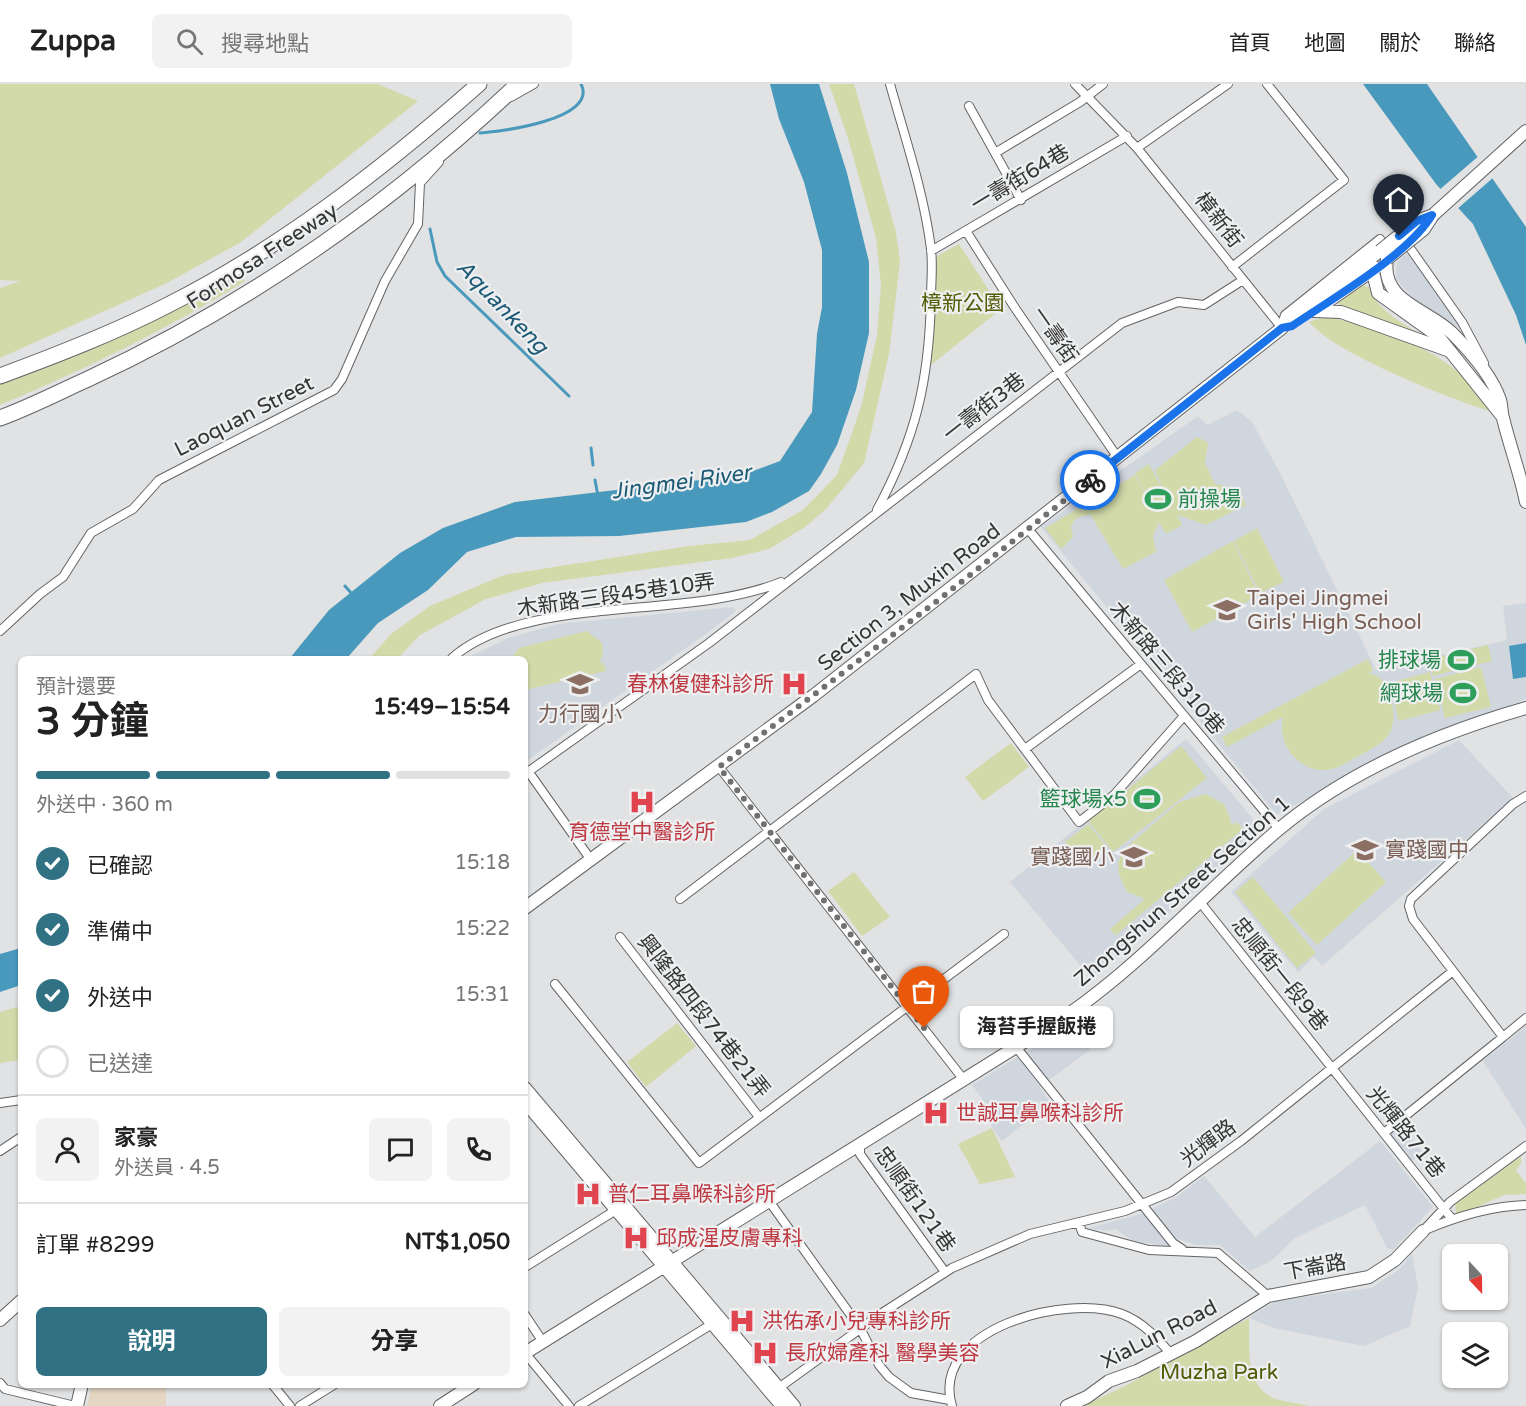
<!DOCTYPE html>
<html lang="zh-TW">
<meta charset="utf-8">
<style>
body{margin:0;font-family:"Varela Round","Noto Sans TC",sans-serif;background:#f2f2f2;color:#222;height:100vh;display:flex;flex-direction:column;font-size:22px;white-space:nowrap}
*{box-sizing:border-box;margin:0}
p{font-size:20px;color:#767676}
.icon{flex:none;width:33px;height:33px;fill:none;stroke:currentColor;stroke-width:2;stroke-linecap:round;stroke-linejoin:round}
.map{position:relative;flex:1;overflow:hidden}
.details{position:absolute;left:18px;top:572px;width:510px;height:732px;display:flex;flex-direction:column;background:#fff;border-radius:9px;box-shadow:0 2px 4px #0004}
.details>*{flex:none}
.needle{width:39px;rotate:158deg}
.tools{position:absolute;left:1442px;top:1160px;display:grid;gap:12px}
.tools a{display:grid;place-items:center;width:66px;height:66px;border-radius:9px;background:#fff;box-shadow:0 2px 4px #0004;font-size:30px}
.pin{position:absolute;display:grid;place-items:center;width:51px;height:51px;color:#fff;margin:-62px -26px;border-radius:50% 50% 50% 0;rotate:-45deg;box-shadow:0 0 6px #0007}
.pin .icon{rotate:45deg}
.courier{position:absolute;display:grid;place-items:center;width:60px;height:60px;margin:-30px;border:4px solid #1a73e8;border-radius:50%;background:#fff;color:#222;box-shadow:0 2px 8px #0007}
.bubble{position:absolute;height:42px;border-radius:9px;background:#fff;box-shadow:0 2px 4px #0004;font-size:20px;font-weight:700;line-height:42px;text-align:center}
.headline em{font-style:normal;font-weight:700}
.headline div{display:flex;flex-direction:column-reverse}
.headline{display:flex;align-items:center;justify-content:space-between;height:102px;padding:0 18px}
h1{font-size:39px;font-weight:700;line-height:45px}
.bar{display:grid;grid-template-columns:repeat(4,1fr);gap:9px 6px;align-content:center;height:72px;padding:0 18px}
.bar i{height:8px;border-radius:4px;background:#e0e0e0}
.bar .active{background:#307284}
.bar p{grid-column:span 4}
.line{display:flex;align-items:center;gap:15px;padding:0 18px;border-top:2px solid #e0e0e0}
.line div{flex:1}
.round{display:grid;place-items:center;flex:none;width:63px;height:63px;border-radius:9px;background:#f2f2f2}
ol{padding:0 18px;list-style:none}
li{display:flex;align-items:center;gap:18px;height:66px}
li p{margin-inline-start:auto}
li .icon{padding:6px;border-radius:50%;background:#307284;color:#fff;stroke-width:4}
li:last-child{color:#767676}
li i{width:33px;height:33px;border:3px solid #e0e0e0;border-radius:50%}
.cta{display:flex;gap:12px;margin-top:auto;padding:12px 18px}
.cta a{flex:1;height:69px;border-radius:9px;background:#307284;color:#fff;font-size:24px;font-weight:700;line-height:69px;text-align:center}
.cta a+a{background:#f2f2f2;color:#222}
header{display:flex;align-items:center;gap:36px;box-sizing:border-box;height:84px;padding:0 30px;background:#fff;border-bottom:2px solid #e0e0e0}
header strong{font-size:28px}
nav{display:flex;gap:33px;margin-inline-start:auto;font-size:21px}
.search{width:420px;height:54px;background:#f2f2f2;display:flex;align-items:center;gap:15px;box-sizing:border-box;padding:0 21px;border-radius:9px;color:#767676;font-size:22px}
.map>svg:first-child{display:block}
.commercial{fill:#e5d5c3}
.built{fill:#d0d6de}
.green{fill:#d2daaa}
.water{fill:#4999bd}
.pier{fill:#e0e2e3}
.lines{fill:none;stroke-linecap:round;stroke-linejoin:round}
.stream{stroke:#4999bd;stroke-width:3}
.street-casing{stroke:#636466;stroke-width:10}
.secondary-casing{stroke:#636466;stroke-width:14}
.highway-casing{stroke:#636466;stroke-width:17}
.street{stroke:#fff;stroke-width:8}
.secondary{stroke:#fff;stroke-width:12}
.highway{stroke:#fff;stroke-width:15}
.secondary-bridge-casing{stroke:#636466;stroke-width:14;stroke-linecap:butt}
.secondary-bridge{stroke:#fff;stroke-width:12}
.done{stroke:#707272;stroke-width:6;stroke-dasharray:0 10.8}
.route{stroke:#1a73e8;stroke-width:8}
.labels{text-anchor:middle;stroke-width:4.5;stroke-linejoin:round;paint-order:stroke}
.street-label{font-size:21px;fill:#343535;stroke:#eeeff1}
.park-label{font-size:21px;fill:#535b04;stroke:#eeeff1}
.leisure-label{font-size:21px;fill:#27864d;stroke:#eeeff1;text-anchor:end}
.education-label{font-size:21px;fill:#785e54;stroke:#eeeff1;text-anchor:start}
.health-label{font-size:21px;fill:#be3a42;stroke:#eeeff1;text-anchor:start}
.water-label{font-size:22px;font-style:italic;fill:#1d5a75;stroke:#eeeff1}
</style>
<header>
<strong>Zuppa</strong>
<div class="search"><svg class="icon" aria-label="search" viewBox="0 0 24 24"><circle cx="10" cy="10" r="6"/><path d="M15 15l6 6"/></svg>搜尋地點</div>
<nav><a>首頁</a><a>地圖</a><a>關於</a><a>聯絡</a></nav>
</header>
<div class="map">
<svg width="1526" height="1322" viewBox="0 0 1526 1322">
<rect width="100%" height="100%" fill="#e0e2e3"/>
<path class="commercial" d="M 92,1301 L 166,1301 L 166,1322 L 87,1322 Z"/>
<path class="built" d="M 1407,169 L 1452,229 L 1462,246 L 1417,218 L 1396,195 L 1397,178 Z
M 1237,326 L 1252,338 L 1280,389 L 1376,586 L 1507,556 L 1503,522 L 1526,519 L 1526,615 L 1413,657 L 1277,731 L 1041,443 L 1198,332 L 1207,341 Z
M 733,523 L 736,527 L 707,549 L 525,678 L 525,574 L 467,574 L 508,554 L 558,540 Z
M 1186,655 L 1253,735 L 1252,749 L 1188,813 L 1091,894 L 1010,798 Z
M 1459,656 L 1513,714 L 1322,882 L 1314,873 L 1298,888 L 1231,808 L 1324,725 Z
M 1071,941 L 1090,966 L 1040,1003 L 1050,1019 L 1002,1057 L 979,1025 L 986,1020 L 972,1001 Z
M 1526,942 L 1526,1045 L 1483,977 Z
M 1401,1042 L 1423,1069 L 1412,1077 L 1390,1050 Z
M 1380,1057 L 1433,1123 L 1393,1166 L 1387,1164 L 1365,1121 L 1295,1154 L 1271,1177 L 1250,1187 L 1220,1161 L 1196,1161 L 1179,1155 L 1167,1162 L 1157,1161 L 1132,1156 L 1115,1145 L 1107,1147 L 1089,1144 L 1141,1130 L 1175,1114 L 1204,1092 L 1255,1153 Z
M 1412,1169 L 1418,1203 L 1410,1242 L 1364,1262 L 1274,1244 L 1249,1234 L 1276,1217 L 1371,1204 L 1400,1185 Z"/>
<path class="green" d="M 0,0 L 378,0 L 418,17 L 241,158 L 167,199 L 0,274 L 0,204 L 20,197 L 0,196 Z
M 829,0 L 854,0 L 896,148 L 900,178 L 889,270 L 864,379 L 826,425 L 805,443 L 769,465 L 732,474 L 542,499 L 486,515 L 420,551 L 398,574 L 370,574 L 391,550 L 430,522 L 504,491 L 689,462 L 750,456 L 803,426 L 837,391 L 861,323 L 877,251 L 881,201 L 876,154 L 848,54 Z
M 959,160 L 1001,225 L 931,281 L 937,172 Z
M 239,188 L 245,197 C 167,245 85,286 0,321 L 0,300 L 42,283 Z
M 1362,201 L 1369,203 C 1378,228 1403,239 1425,253 L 1336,219 Z
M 1325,233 C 1366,239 1425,260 1457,287 C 1471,298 1480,313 1489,327 C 1446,313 1336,270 1309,238 Z
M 1197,353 L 1208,359 L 1205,379 L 1215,400 L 1239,405 L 1246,421 L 1206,441 L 1178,431 L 1182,441 L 1166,450 L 1159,438 L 1153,452 L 1156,468 L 1123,485 L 1090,430 L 1075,435 L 1071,443 L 1073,453 L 1061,465 L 1045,444 L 1135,391 L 1151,421 L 1135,389 L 1149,380 L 1165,409 L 1155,386 Z
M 1257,444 L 1284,498 L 1260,509 L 1234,457 Z
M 1233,457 L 1259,511 L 1192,548 L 1164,496 Z
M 587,547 L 602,559 L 603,570 L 599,579 L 603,578 L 606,587 L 525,606 L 525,574 L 511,574 L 519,564 Z
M 1488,561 L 1492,577 L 1433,592 L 1430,575 Z
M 1368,575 L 1373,586 L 1369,589 C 1382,592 1388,602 1391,615 C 1400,651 1384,659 1355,674 C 1345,679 1336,686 1325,686 C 1297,687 1276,658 1283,633 L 1227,663 L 1222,653 Z
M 1481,583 L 1491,623 L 1445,634 L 1435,595 Z
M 1430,588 L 1440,626 L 1399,637 L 1389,599 Z
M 1011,659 L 1029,683 L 983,717 L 965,693 Z
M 1181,662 L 1207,694 L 1113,768 L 1088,737 Z
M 1206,710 L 1225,721 L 1232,741 L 1237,738 L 1243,745 L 1116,851 L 1110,845 L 1145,815 L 1127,808 L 1123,800 L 1119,791 L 1118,779 L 1123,766 L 1179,718 Z
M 1088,740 L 1107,763 L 1084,781 L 1065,758 Z
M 1357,766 L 1386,798 L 1317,861 L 1288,829 Z
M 854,788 L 890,833 L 862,852 L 828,807 Z
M 1253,793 L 1316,869 L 1297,884 L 1235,808 Z
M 21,922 L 21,976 L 0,979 L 0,928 Z
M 677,939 L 696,962 L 646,1003 L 627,978 Z
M 992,1044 L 1015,1093 L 980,1100 L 958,1060 Z
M 1521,1072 L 1521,1080 L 1516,1086 L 1526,1100 L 1526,1110 L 1504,1111 L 1461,1130 L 1456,1129 L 1455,1120 Z
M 1249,1234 C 1250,1262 1244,1298 1271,1313 C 1282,1318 1298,1319 1309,1322 L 1071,1322 L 1085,1321 L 1127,1301 Z"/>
<path class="water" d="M 770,0 L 819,0 L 847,89 L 869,178 L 869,249 L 856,306 L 837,361 L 821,390 L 809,407 L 772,428 L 746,438 L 619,452 L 516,453 L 467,468 L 428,506 L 378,539 L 347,574 L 290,574 L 329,526 L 400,469 L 443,444 L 515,418 L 742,391 L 780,377 L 812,328 L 817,250 L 822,223 L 822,166 L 804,98 L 779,35 Z
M 1363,0 L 1427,0 L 1526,143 L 1526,261 L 1516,231 L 1473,140 L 1436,100 Z
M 1526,559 L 1526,593 L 1513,595 L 1509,562 Z
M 21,864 L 21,901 L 0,908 L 0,870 Z"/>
<path class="pier" d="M 1481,70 L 1494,93 L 1456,126 L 1438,107 Z"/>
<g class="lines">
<path class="stream" d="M 480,49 C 500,48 599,35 581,0
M 430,145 L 437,178 L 445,192 L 569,312
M 591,364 L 593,381
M 595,396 L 598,412
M 345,502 L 352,510"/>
<g class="street-casing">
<path id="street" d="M 1075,0 L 1137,64 L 1282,244
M 511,13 L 534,0
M 969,22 L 1021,116
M 1137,64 L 1228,0
M 995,69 L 1080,18 L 1103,0
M 966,147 L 1015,224 L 1118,374
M 1410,164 L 1462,238 L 1484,279
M 931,167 L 1127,52
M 1232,183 L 1344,96 L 1267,0
M 1282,241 L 1285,231 L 1380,155
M 877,426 C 916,353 929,297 931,215 C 931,199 933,181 931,165 C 924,109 905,54 890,0
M 1028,445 L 1279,745
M 0,547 L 40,510 L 63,493 L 91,449 L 133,425 L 159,396 L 334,306 L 342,295 L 385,197 L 418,140 L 420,99 L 439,78
M 452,574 C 526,509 687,537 781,498
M 1025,665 L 1141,580
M 719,683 L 964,996
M 528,687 L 591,776
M 525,690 L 709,559 L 1122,239 L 1178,218 L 1204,221 L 1243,196
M 680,815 L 976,590 L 988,616 L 1079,738 L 1114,711 L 1184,632
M 1200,818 L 1452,1135
M 620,853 L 759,1033
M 1453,887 L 1413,835 L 1409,822 L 1411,815 L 1513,720 L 1526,712
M 555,900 L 699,1079 L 1004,850
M 1016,963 L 1173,1159 L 1182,1165
M 0,1019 L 21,1016
M 1384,1049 L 1503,953
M 860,1061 L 860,1070 L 945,1188
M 0,1067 L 21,1053
M 769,1117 L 860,1244 L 879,1281 L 889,1293 L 911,1309 L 950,1316
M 1079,1139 L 1082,1148 L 1149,1166 L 1218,1169 L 1268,1212
M 1425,1146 C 1458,1132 1491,1122 1526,1121
M 1423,1147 L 1450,1118 L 1526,1062
M 525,1183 L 616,1126
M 525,1231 L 543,1258
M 525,1269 L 569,1322
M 0,1299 L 5,1305 L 75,1322
M 272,1300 L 290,1322
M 776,1306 L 882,1229 L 952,1184 L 1030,1150 L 1125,1127 L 1171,1108 L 1241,1057 L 1453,887 L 1503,953 L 1526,934
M 300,1322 L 335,1300
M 579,1322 L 712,1240 L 712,1236
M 952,1322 C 929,1245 1066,1209 1122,1230 C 1143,1238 1157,1254 1171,1270"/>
</g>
<g class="secondary-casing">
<path id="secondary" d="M 1433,131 L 1526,47
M 1387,175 C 1380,218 1428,225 1452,249 C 1470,267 1492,292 1500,316 C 1502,322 1501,328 1503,334 C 1510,363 1520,389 1526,418
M 1370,176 L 1378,209 L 1438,252 L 1502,332
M 1314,227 L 1341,228 L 1450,267
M 1314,227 L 1376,184
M 525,824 L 813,612 L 1282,244 L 1287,237 L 1380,167
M 525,1004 L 794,1322
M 525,1018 L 782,1322
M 0,1236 L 21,1217
M 525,1269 L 1069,930 C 1145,877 1207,806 1278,746 C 1348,687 1439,649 1526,624
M 77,1322 L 82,1300
M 440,1322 L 474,1300
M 1067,1322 L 1087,1313 L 1109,1297 L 1137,1287 L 1196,1257 L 1268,1212 L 1369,1193 L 1395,1176 L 1423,1147"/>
</g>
<g class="highway-casing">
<path id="highway" d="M 0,292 C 57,271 114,249 168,221 C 281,164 384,84 479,0
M 0,334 C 30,323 59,308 88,295 C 248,221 390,121 518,0"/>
</g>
<use href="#street" class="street"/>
<use href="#secondary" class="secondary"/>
<use href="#highway" class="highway"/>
<g class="secondary-bridge-casing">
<path id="secondary-bridge" d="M 1380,167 L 1417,137 L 1433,131
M 1387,175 L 1424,145 L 1433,131"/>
</g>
<use href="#secondary-bridge" class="secondary-bridge"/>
</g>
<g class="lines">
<path class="done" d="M 924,944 L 719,683 L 941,514 L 1090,396"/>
<path class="route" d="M 1090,396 L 1282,244 L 1292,242 C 1333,214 1408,171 1432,131 L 1417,137 L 1399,152"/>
</g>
<defs>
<g id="stadium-bare" transform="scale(2.07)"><path d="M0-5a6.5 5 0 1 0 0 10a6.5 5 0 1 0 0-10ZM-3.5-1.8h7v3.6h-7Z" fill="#2e9e5b" stroke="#eeeff1" stroke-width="2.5" paint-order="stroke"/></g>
<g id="school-bare" transform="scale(2.07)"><path d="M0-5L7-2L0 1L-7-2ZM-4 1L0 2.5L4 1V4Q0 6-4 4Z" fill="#8d6e63" stroke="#eeeff1" stroke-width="2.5" paint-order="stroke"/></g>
<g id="hospital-bare" transform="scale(2.07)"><path d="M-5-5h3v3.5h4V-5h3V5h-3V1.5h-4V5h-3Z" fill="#e0444e" stroke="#eeeff1" stroke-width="2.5" paint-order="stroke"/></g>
</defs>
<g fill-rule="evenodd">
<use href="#stadium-bare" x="1158" y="415"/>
<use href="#school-bare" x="1227" y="526"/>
<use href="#stadium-bare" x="1461" y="576"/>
<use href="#school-bare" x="580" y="600"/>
<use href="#hospital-bare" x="794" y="600"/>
<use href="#stadium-bare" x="1463" y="609"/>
<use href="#stadium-bare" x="1147" y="715"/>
<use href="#hospital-bare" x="642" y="718"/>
<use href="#school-bare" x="1365" y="766"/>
<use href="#school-bare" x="1134" y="773"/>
<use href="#hospital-bare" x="936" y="1029"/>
<use href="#hospital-bare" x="588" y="1110"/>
<use href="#hospital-bare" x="636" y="1154"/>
<use href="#hospital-bare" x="742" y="1237"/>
<use href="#hospital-bare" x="765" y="1269"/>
</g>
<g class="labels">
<g class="street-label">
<text transform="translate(1020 94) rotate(-31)" y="7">一壽街64巷</text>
<text transform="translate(1219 136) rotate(52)" y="7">樟新街</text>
<text transform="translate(262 172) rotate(-33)" y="7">Formosa Freeway</text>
<text transform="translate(1055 251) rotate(55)" y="7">一壽街</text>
<text transform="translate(984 323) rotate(-38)" y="7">一壽街3巷</text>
<text transform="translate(244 332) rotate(-27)" y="7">Laoquan Street</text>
<text transform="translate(616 511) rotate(-8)" y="7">木新路三段45巷10弄</text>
<text transform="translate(909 513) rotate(-38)" y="7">Section 3, Muxin Road</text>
<text transform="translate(1167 584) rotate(50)" y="7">木新路三段310巷</text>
<text transform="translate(1182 807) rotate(-41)" y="7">Zhongshun Street Section 1</text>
<text transform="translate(1280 890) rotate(51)" y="7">忠順街一段9巷</text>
<text transform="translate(704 932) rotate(52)" y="7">興隆路四段74巷21弄</text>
<text transform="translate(1406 1048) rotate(51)" y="7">光輝路71巷</text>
<text transform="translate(1208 1059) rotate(-37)" y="7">光輝路</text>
<text transform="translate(915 1115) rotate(55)" y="7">忠順街121巷</text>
<text transform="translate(1315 1183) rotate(-10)" y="7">下崙路</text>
<text transform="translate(1159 1250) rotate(-27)" y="7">XiaLun Road</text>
</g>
<g class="park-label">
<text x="963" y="226">樟新公園</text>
<text x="1219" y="1295">Muzha Park</text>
</g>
<g class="leisure-label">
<text x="1178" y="422" text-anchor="start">前操場</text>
<text x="1441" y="583">排球場</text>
<text x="1443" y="616">網球場</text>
<text x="1127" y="722">籃球場x5</text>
</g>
<g class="education-label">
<text x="1247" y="521">Taipei Jingmei<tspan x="1247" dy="24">Girls' High School</tspan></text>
<text x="580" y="637" text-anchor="middle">力行國小</text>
<text x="1385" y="773">實踐國中</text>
<text x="1114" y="780" text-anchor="end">實踐國小</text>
</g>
<g class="health-label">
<text x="774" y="607" text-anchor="end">春林復健科診所</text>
<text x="642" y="755" text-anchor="middle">育德堂中醫診所</text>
<text x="956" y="1036">世誠耳鼻喉科診所</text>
<text x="608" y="1117">普仁耳鼻喉科診所</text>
<text x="656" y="1161">邱成湦皮膚專科</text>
<text x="762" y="1244">洪佑承小兒專科診所</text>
<text x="785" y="1276">長欣婦產科 醫學美容</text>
</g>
<g class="water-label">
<text transform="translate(503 222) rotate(46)" y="8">Aquankeng</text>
<text transform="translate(681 397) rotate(-8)" y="8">Jingmei River</text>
</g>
</g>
</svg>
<div class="tools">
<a><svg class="needle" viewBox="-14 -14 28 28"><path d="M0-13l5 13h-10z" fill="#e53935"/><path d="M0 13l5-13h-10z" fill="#767676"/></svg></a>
<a><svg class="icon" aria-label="layers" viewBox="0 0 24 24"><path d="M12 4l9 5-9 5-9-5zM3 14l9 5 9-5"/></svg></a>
</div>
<div class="pin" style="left:924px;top:944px;background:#ea580c"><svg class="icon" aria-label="bag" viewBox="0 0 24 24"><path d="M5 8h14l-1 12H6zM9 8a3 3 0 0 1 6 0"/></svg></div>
<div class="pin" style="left:1399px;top:152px;background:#1f2937"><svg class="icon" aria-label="home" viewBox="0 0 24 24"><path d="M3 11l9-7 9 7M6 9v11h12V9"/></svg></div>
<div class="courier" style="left:1090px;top:396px"><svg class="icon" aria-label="bike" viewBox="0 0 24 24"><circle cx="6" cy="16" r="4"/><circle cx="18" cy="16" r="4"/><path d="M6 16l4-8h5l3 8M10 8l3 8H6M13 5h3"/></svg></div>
<div class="bubble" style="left:960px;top:922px;width:153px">海苔手握飯捲</div>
<section class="details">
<div class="headline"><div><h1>3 分鐘</h1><p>預計還要</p></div><em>15:49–15:54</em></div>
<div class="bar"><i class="active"></i><i class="active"></i><i class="active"></i><i></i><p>外送中 · 360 m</p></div>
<ol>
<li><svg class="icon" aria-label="check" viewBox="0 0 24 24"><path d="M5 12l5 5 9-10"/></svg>已確認<p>15:18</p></li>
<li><svg class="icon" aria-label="check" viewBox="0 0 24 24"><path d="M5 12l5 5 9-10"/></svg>準備中<p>15:22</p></li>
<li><svg class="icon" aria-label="check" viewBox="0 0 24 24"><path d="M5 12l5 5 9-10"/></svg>外送中<p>15:31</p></li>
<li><i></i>已送達</li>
</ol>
<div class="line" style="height:108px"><a class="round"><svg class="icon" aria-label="person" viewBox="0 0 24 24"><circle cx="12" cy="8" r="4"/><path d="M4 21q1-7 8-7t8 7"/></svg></a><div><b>家豪</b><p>外送員 · 4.5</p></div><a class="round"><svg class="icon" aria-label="chat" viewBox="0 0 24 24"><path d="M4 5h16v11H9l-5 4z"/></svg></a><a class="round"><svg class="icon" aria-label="phone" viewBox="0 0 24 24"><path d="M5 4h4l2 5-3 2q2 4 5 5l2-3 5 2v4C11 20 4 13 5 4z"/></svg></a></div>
<div class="line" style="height:78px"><div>訂單 #8299</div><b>NT$1,050</b></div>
<div class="cta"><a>說明</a><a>分享</a></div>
</section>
</div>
